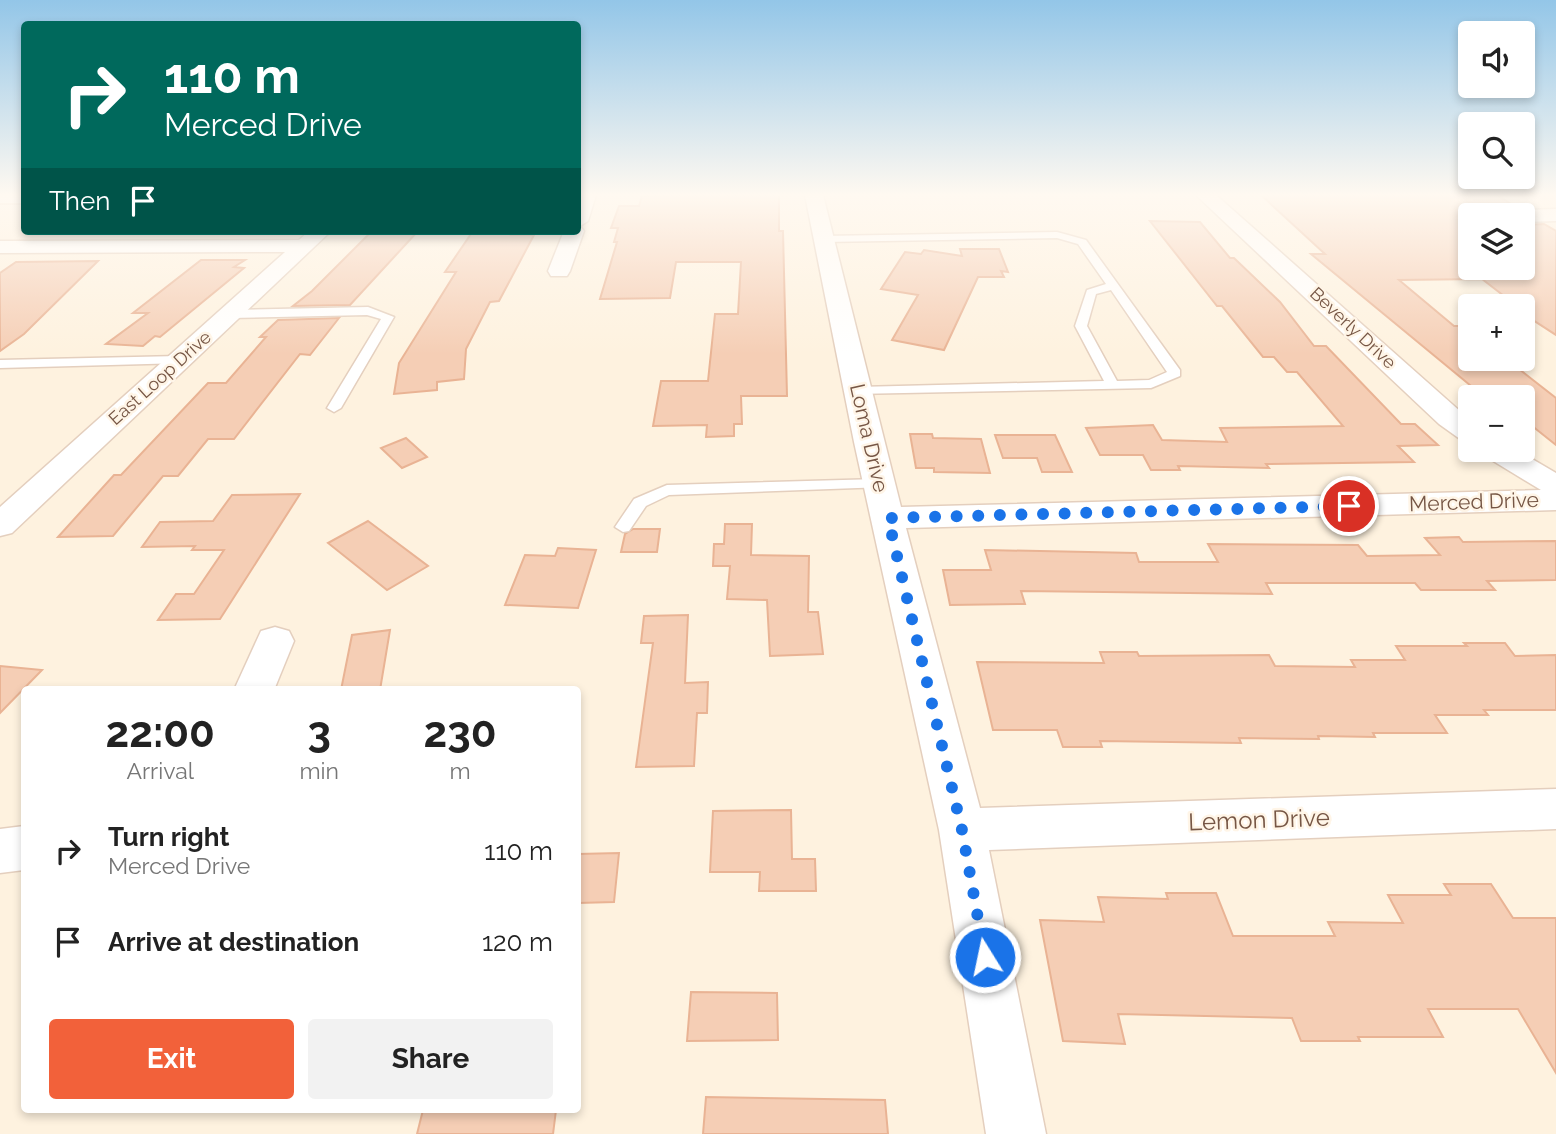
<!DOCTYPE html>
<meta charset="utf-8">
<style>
:root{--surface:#fff;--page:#f2f2f2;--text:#222;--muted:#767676;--accent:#f2613a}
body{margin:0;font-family:Raleway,sans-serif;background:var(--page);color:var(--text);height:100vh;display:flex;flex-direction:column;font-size:26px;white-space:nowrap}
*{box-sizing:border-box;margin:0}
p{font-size:23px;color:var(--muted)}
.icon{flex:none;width:38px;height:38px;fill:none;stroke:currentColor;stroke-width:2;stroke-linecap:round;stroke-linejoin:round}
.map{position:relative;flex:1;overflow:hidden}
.side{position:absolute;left:21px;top:686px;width:560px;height:427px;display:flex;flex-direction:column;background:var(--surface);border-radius:7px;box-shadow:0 4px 10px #0003}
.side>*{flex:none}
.banner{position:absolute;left:21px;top:21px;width:560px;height:214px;border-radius:7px;box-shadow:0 4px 10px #0003;background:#00695c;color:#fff;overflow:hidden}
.controls{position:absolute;left:1458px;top:21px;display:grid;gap:14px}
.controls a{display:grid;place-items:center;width:77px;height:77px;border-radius:7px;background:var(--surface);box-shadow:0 4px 10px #0003;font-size:35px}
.pin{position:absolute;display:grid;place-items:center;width:60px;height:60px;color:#fff;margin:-30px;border:4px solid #fff;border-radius:50%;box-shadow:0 2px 7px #0007}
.me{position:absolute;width:77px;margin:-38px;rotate:350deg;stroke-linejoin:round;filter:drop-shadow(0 0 5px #0008)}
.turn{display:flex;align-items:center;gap:24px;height:147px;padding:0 28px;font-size:32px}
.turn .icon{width:91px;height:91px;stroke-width:2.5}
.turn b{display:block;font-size:49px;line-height:60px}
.then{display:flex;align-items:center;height:66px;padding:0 28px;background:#0003;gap:14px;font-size:26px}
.eta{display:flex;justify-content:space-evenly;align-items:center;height:119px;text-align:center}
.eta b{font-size:42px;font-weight:700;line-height:49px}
.button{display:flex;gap:14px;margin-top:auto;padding:14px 28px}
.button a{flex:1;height:80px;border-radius:7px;background:var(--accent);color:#fff;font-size:28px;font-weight:700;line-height:80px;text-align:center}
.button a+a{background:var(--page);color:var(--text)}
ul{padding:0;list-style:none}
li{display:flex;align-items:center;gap:21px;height:91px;padding:0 28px}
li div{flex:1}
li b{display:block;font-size:26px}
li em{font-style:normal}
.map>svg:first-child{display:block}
.building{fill:#f5ceb5;stroke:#e9b394;stroke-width:2}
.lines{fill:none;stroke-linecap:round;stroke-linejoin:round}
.service-casing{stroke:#e4cfbe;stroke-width:3}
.minor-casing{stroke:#e4cfbe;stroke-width:3}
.secondary-casing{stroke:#ead0ba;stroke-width:4}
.service{fill:#fff;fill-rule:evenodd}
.minor{fill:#fff;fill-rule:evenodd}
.secondary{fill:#fff;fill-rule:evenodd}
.route{stroke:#1a73e8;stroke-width:12;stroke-dasharray:0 21.6}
.labels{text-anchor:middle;stroke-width:5;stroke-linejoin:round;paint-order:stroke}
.far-street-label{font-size:18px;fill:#765645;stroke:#fff5e7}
.street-label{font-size:21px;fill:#765645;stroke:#fff5e7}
.near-street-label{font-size:24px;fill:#765645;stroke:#fff5e7}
</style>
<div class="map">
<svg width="1556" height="1134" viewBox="0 0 1556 1134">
<rect width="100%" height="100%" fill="#fef2df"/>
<g class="building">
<polygon points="779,195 779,231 783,231 787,396 741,396 742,424 734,424 734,436 706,437 707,425 653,426 661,381 708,381 715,314 738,314 741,262 676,262 670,298 600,299 617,242 614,242 618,228 611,228 619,206 639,206 642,196"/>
<polygon points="1261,195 1497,195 1519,209 1511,215 1470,215 1470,268 1522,268 1522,225 1544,224 1556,231 1556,335 1522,313 1522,306 1517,306 1482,279 1399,280 1454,326 1463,326 1470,331 1470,359 1502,360 1513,369 1519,369 1556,398 1556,445 1522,418 1522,395 1482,395 1311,254 1325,254"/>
<polygon points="1150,221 1200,222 1230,258 1234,258 1280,302 1314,346 1326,346 1401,424 1415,424 1438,445 1398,446 1414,462 1266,464 1269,468 1178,466 1180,470 1151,470 1143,455 1100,455 1086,428 1153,425 1162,440 1227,442 1220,428 1343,426 1297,372 1287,372 1274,357 1263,357 1222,306 1217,306"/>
<polygon points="372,231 418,231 350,305 293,306 312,291"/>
<polygon points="473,231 513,231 511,235 534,235 499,301 490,302 466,349 464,379 437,382 437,390 394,394 399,363 456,272 445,272"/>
<polygon points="960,249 999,249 1008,272 1001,271 1004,277 978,277 944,350 892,340 918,295 881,289 905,252 921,254 924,250 962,256"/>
<polygon points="201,260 245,260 234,267 244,268 160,337 155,336 143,346 106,344 148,313 133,313"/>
<polygon points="98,261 24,334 0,351 0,273 16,262"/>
<polygon points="339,318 310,355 300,354 234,439 208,439 178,476 163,476 113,536 58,537 114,475 121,475 208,383 226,383 266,337 260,337 278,320"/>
<polygon points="910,434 932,434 933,438 981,439 990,473 934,472 934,468 916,468"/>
<polygon points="995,435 1055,435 1072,472 1042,472 1037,458 1003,458"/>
<polygon points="406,438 427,457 402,468 381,448"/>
<polygon points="300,494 220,619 158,620 176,594 194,594 224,550 192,550 195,546 142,547 160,522 213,521 232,495"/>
<polygon points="368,521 428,566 387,590 328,543"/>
<polygon points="725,524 752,524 751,555 809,556 808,612 818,612 823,654 770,656 767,600 727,599 730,566 713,566 714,544 724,544"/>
<polygon points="633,529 660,529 657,552 621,552 625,534"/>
<polygon points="1459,537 1463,542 1556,541 1556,580 1487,581 1495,590 1421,590 1415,583 1266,583 1272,594 1021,591 1025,604 950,605 943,570 991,570 985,550 1136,553 1139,562 1218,562 1208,544 1358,545 1367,556 1440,555 1425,538"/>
<polygon points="558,548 596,550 578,608 505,605 525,555 555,556"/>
<polygon points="688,615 685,683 708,682 707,713 697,713 694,766 636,767 653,643 641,643 644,616"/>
<polygon points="390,630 380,690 341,690 352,635"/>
<polygon points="1464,643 1505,643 1515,656 1556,655 1556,710 1484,710 1488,715 1435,715 1447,733 1373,733 1375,737 1318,736 1319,739 1239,738 1241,743 1100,741 1102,747 1063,747 1057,730 993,730 977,662 1104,663 1100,652 1137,652 1139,656 1269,655 1275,666 1355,667 1351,660 1405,660 1396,646 1467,646"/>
<polygon points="0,666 42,670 0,713"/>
<polygon points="791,810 792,859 815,859 816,891 759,891 760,872 710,872 713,811"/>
<polygon points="619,853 614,902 578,903 578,854"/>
<polygon points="1444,884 1491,884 1513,918 1556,918 1556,1073 1518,1009 1428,1009 1443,1037 1358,1037 1360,1041 1301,1041 1292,1018 1118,1014 1125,1044 1063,1041 1040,920 1104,922 1098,897 1168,899 1166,893 1216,893 1233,936 1335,936 1328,922 1403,923 1388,895 1451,895"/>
<polygon points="691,992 777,993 778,1040 687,1041"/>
<polygon points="706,1097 885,1100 888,1134 703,1134"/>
<polygon points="423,1110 556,1110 553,1134 417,1134"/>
</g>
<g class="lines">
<defs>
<g id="service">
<path d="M 1057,232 L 1086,240 L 1180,370 L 1180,376 L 1151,388 L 853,394 L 851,391 L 858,387 L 1104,381 L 1075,326 L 1087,290 L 1106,284 L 1078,244 L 1057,238 L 823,242 L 818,239 L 823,236 ZM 1111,290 L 1167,372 L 1149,380 L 1117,381 L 1087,326 L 1096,294 Z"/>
<polygon points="368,307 394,317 341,408 334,412 327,408 381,319 367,315 230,318 224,314 230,310"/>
<polygon points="179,356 184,357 184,363 0,368 0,360"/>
<polygon points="879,479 885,481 887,484 885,487 669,495 646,506 629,531 623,532 615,527 634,499 667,485"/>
</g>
<g id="minor">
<polygon points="578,195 596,195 588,221 580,226 584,231 570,271 567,276 551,276 548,271 564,231 578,231"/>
<polygon points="805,195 823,195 901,507 1541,490 1485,456 1481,450 1517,450 1556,473 1556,510 906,528 980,808 1556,789 1556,829 989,850 1046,1134 986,1134 939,830 854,442"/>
<polygon points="1196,195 1216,195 1470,420 1470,442 1460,439 1439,424"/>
<polygon points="1556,209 1556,221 1522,222 1522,215 1513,215 1522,210"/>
<polygon points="309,231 331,231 12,533 0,536 0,507 285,252 0,253 0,241 299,240"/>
<polygon points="275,627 289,631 294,641 274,690 234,690 261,631"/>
<polygon points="24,826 24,870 0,873 0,829"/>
</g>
<rect id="secondary" x="0" y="195" width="24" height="8"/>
</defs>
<use href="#service" class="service-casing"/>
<use href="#minor" class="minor-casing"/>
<use href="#secondary" class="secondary-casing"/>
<use href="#service" class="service"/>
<use href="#minor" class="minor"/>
<use href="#secondary" class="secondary"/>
</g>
<linearGradient id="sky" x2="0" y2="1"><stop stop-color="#93c6e8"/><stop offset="0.55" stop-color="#fff9f1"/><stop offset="1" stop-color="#fff9f1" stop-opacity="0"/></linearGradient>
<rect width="1556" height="354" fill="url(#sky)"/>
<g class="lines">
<polyline class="route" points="985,957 962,830 888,518 1349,506"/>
</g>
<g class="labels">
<g class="far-street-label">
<text transform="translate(1353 328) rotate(43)" y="6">Beverly Drive</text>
<text transform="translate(160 378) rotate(-42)" y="6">East Loop Drive</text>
</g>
<g class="street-label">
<text transform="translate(869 438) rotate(77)" y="7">Loma Drive</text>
<text transform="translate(1474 502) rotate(-2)" y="7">Merced Drive</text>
</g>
<g class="near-street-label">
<text transform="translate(1259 820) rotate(-2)" y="8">Lemon Drive</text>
</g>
</g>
</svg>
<div class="controls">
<a><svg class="icon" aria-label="sound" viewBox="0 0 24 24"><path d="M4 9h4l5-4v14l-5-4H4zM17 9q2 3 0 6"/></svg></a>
<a><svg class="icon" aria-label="search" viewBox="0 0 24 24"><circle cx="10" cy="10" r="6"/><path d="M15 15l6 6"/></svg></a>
<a><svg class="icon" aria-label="layers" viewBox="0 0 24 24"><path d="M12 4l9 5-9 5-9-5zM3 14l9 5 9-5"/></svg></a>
<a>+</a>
<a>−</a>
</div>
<div class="pin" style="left:1349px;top:506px;background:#d93025"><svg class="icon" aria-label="arrive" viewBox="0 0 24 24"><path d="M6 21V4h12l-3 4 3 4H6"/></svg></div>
<svg class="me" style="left:985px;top:957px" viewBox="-20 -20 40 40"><circle r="17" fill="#1a73e8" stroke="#fff" stroke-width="3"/><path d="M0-11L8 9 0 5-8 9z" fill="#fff"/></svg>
<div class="banner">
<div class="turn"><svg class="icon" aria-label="right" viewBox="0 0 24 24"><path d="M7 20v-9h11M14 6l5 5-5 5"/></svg><div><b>110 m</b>Merced Drive</div></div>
<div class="then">Then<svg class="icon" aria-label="arrive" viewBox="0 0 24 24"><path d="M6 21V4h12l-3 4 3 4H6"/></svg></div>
</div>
<section class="side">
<div class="eta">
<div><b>22:00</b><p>Arrival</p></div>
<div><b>3</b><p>min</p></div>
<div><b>230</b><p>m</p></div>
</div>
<ul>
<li><svg class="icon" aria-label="right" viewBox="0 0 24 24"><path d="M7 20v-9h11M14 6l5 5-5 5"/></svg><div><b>Turn right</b><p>Merced Drive</p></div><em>110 m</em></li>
<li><svg class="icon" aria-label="arrive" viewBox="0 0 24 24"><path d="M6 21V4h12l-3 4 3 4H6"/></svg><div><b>Arrive at destination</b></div><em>120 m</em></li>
</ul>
<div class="button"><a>Exit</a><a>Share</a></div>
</section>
</div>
